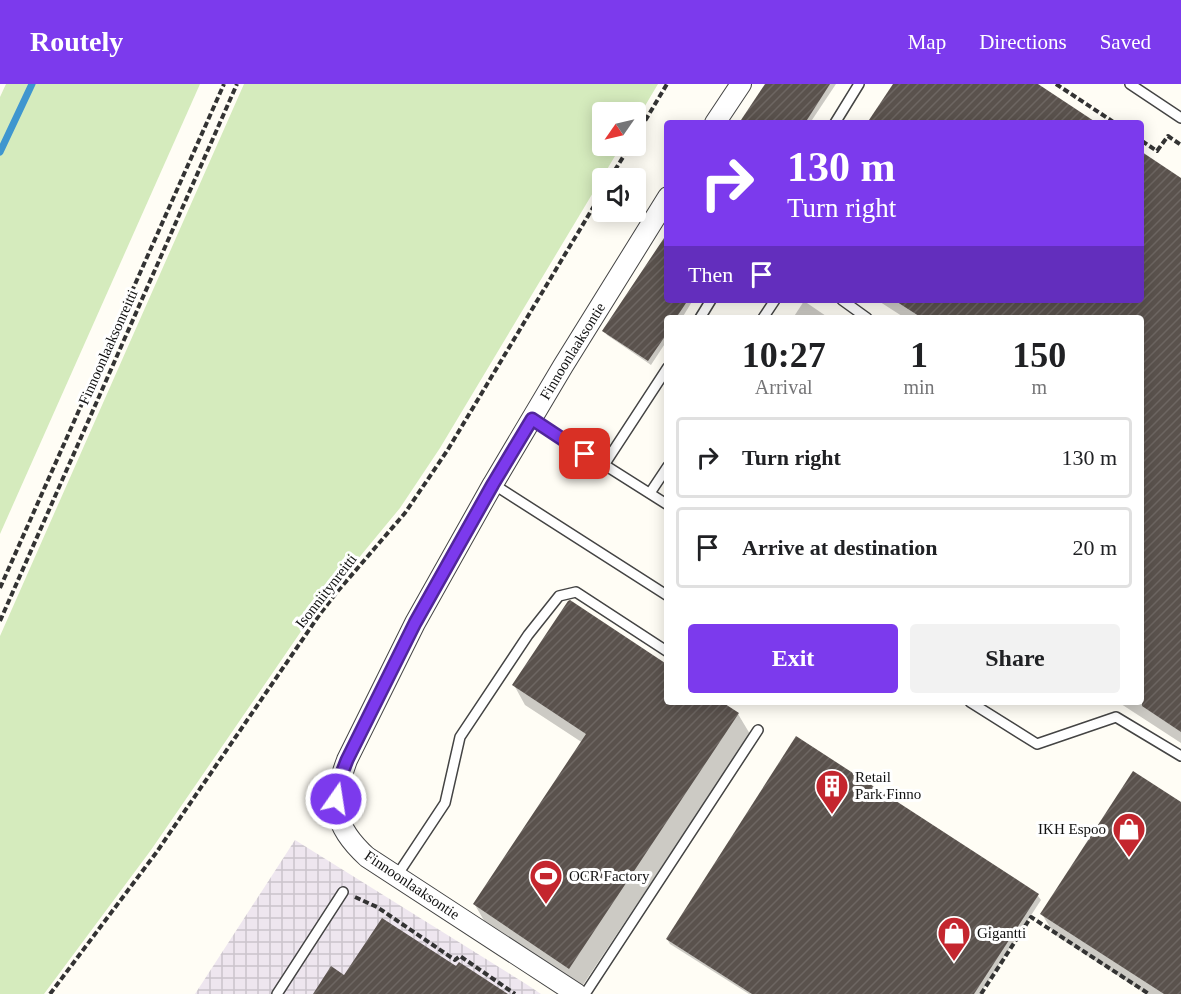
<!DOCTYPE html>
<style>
:root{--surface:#fff;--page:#f2f2f2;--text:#202124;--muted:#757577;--line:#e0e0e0;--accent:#7c3aed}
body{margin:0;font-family:Georgia,serif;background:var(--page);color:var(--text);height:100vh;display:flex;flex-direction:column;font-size:22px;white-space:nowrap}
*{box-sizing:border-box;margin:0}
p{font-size:20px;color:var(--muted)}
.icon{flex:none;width:33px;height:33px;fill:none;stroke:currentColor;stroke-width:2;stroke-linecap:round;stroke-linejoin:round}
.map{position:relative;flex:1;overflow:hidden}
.side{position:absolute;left:664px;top:231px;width:480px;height:390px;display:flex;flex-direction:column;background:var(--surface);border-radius:6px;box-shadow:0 3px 15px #0003}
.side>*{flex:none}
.guide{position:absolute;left:664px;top:36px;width:480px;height:183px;border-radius:6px;box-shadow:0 3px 15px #0003;background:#7c3aed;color:#fff;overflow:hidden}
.needle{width:39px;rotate:236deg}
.controls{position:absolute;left:592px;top:18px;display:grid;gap:12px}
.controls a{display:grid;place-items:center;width:54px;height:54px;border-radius:6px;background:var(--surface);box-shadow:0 3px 15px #0003;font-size:30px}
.pin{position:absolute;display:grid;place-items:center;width:51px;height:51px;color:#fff;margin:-26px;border-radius:12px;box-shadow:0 3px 9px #0006}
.me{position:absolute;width:66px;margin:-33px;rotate:13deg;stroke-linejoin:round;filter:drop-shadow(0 0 4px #0008)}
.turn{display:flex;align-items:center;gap:21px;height:126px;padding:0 24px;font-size:27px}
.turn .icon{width:78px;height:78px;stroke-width:2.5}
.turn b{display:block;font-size:42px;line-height:51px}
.then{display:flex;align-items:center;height:57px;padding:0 24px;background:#0003;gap:12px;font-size:22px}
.eta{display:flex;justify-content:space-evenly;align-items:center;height:102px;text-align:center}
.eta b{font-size:36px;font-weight:800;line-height:42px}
.primary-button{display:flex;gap:12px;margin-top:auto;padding:12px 24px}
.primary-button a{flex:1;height:69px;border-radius:6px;background:var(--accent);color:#fff;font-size:24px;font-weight:800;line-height:69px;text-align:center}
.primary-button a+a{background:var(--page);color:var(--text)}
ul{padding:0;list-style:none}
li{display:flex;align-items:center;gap:18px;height:81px;margin:0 12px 9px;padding:0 12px;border:3px solid var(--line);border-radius:6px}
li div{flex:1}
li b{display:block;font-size:22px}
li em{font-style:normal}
header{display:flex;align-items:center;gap:36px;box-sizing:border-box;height:84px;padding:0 30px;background:var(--accent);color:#fff}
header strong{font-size:28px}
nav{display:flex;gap:33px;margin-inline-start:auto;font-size:21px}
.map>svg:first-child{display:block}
.industrial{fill:url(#industrial-grid)}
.grass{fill:#d5ebbd}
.shadow{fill:#0003}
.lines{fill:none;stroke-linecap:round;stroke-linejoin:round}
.stream{stroke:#3f96cf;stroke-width:7}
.building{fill:url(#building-hatch)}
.lane-casing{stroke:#444;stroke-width:12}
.street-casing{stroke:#444;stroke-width:22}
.path{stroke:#333;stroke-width:4;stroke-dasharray:6 3;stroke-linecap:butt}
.lane{stroke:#fff;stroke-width:9}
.street{stroke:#fff;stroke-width:20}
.route-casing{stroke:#51269a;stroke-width:15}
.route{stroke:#7c3aed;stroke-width:10}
.labels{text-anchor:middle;stroke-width:6;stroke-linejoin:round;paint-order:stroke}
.street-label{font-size:15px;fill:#111;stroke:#fff}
.poi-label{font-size:15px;fill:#111;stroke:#fff;text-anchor:start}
</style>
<header>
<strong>Routely</strong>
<nav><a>Map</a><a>Directions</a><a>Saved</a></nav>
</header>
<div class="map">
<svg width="1181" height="910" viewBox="0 0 1181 910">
<defs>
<pattern id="industrial-grid" width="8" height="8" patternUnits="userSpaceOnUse" patternTransform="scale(1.5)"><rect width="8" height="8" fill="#eee6ef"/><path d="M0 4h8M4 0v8" fill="none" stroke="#cbc4cc"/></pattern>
<pattern id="building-hatch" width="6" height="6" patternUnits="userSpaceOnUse" patternTransform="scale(1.5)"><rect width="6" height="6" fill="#5a524d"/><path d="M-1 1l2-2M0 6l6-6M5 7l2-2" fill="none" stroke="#6d6662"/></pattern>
</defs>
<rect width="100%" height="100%" fill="#fffdf5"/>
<polygon class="industrial" points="295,756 526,900 541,910 195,910"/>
<g class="grass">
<polygon points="6,0 200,0 0,450 0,13"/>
<polygon points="244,0 658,0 636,37 636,28 603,28 603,62 621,62 440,364 400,424 315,527 151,766 44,910 0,910 0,552"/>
</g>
<g class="shadow">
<polygon points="767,0 836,0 810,39 741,39"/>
<polygon points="1142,70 1181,96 1181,659 1118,618 1142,618 1142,234 905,234 877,216 1142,216"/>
<polygon points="668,216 693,216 682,234 668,234 668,255 651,281 607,251 604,247"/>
<polygon points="804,217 829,234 793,234"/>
<polygon points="514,601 668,618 720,618 738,630 750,650 581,904 486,840 475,821 583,659 525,621"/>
<polygon points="797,654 1038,812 1041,816 980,910 749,910 670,860 667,855"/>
<polygon points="1181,720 1181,910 1146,910 1054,850 1042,830"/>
</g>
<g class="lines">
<polyline class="stream" points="0,68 32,0"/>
</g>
<g class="building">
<polygon points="765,0 830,0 805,39 739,39"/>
<polygon points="893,0 1038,0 1097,39 867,39"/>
<polygon points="1142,68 1181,94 1181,648 1142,622 1142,234 922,234 894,216 1142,216"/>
<polygon points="668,148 668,216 688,216 676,234 668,234 668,248 648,277 602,247"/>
<polygon points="570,516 668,581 668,618 722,618 739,629 569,885 473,820 586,650 512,601 568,517"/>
<polygon points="796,652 1039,810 974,910 752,910 666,855"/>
<polygon points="1133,687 1181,718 1181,910 1164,910 1040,830"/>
<polygon points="382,834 456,882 459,878 508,910 313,910 331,882 344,891"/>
</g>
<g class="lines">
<defs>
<g id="lane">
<polyline points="1130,0 1181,34"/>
<polyline points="835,39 859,0"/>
<polyline points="842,216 867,234"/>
<polyline points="700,234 711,216"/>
<polyline points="763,234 775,216"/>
<polyline points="532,335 668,421"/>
<polyline points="604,381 668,283"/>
<polyline points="493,400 668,512"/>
<polyline points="650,409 668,382"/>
<polyline points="970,618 1037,660 1116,633 1181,672"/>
<polyline points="396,793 445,719 460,653 528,551 559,512 576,508 668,568"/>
<polyline points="277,910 343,808"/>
<polyline points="585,910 758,646"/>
</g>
<g id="street">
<polyline points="715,39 741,0"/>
<path id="s1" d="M 577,910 L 367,773 C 332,741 331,719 347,676 L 415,539 L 493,400 L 563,282 L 668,113"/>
</g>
</defs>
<use href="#lane" class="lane-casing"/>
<use href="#street" class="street-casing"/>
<g class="path">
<polyline points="1056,0 1115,39"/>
<polyline points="636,52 667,0"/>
<polyline points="1142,57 1157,67 1168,52 1181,61"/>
<polyline points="610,94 630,62"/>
<polyline points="0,504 224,0"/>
<polyline points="0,537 237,0"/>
<polyline points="355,813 377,823 455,876 460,872 515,910"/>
<polyline points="50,910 156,769 320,530 337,508 405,429 447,367 603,107"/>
<polyline points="981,910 1031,833 1149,910"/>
</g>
<use href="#lane" class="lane"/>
<use href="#street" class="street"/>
</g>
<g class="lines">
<defs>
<polyline id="route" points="336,715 340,694 347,676 415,539 493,400 532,335 585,370"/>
</defs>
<use href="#route" class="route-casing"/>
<use href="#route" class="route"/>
</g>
<defs>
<symbol id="building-pin" viewBox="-11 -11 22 30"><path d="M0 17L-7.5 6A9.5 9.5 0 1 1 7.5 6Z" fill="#c4262e" stroke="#fff"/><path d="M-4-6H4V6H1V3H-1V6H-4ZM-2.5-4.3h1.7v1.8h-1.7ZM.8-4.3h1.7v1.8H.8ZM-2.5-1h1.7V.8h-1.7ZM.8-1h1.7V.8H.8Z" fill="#fff"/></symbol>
<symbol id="shop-pin" viewBox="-11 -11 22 30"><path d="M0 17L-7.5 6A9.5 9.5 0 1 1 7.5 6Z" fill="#c4262e" stroke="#fff"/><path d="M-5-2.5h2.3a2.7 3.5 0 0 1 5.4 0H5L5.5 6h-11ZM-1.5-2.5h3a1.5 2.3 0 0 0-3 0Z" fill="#fff"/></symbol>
<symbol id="stadium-pin" viewBox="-11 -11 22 30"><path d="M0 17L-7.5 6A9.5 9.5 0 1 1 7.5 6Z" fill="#c4262e" stroke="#fff"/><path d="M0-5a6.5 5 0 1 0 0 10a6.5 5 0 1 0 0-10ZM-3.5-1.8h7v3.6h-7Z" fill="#fff"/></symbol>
</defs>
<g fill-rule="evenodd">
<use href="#building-pin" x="813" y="683" width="38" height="52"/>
<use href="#shop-pin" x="1110" y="726" width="38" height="52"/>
<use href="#stadium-pin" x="527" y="773" width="38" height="52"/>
<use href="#shop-pin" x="935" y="830" width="38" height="52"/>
</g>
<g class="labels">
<g class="street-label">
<text transform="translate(108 263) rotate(-66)" y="5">Finnoonlaaksonreitti</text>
<text dy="5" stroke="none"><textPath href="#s1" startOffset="826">Finnoonlaaksontie</textPath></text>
<text transform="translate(326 507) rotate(-52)" y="5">Isonniitynreitti</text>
<text transform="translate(412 801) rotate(34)" y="5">Finnoonlaaksontie</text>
</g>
<g class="poi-label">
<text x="855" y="698">Retail<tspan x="855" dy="17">Park Finno</tspan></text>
<text x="1106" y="750" text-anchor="end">IKH Espoo</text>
<text x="569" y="797">OCR Factory</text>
<text x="977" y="854">Gigantti</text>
</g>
</g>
</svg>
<div class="controls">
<a><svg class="needle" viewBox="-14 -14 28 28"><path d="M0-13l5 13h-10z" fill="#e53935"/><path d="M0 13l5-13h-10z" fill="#757577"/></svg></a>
<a><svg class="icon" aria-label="sound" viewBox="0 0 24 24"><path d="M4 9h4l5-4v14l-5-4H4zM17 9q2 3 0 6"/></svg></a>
</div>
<div class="pin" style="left:585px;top:370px;background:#d93025"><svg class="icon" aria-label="arrive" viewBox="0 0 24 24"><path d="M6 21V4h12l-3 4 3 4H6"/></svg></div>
<svg class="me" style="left:336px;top:715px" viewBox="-20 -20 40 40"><circle r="17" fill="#7c3aed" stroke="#fff" stroke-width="3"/><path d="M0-11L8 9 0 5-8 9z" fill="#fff"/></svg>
<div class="guide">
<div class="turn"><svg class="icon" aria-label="right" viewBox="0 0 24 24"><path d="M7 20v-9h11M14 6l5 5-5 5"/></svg><div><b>130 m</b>Turn right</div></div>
<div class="then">Then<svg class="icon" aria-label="arrive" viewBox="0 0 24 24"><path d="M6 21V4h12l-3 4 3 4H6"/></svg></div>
</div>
<section class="side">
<div class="eta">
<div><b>10:27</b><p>Arrival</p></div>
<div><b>1</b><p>min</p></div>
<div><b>150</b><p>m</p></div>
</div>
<ul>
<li><svg class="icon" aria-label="right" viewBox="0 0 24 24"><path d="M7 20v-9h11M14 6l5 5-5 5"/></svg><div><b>Turn right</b></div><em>130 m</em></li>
<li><svg class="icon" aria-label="arrive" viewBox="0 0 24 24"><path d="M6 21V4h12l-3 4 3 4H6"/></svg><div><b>Arrive at destination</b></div><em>20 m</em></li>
</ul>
<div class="primary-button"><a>Exit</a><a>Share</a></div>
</section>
</div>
